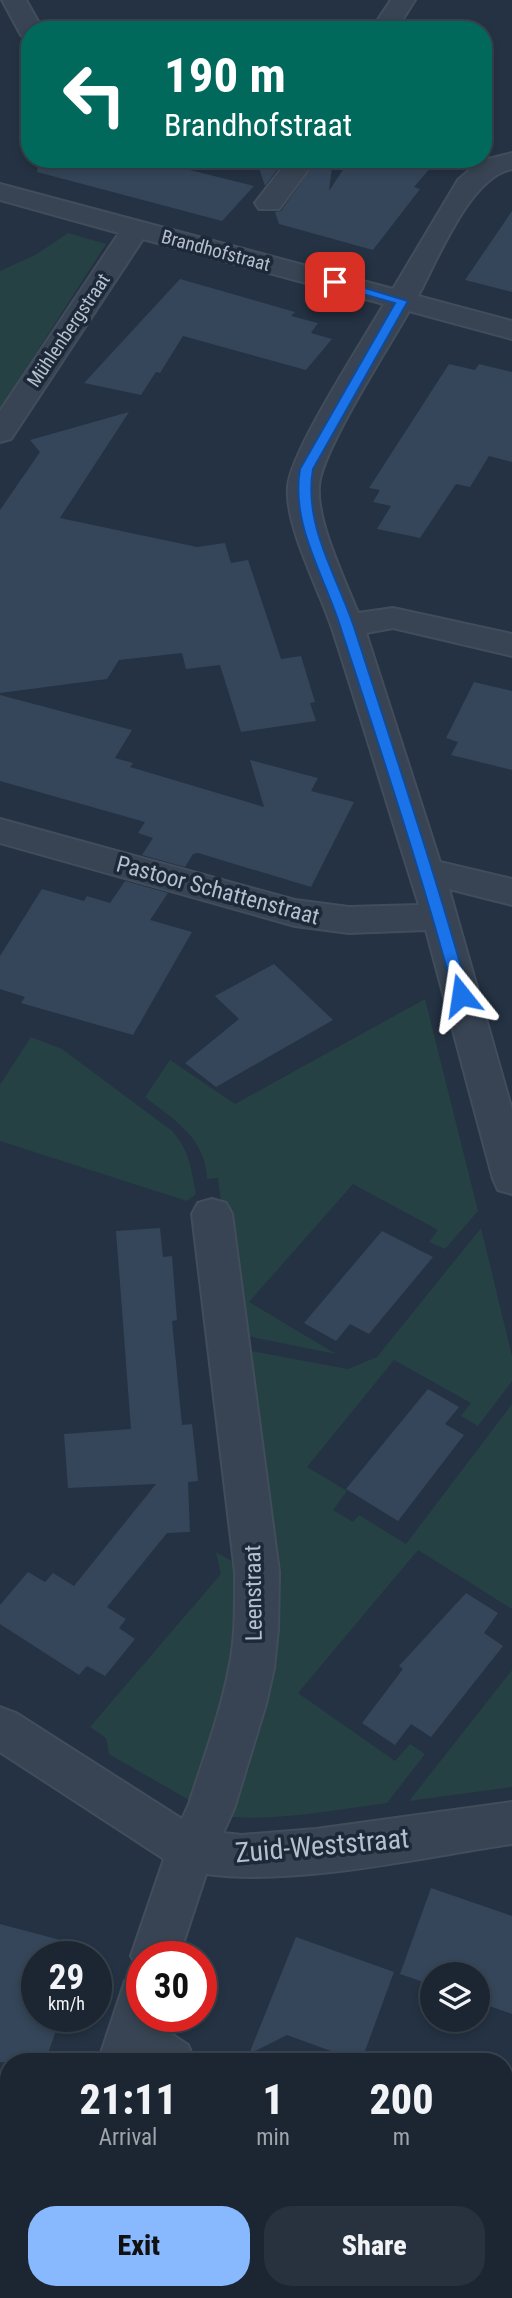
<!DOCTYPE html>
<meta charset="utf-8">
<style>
:root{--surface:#1b2632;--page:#28323e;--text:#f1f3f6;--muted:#a0a5ac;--line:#39434d;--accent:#88b9ff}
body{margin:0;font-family:"Roboto Condensed",sans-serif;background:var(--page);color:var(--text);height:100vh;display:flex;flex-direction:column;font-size:26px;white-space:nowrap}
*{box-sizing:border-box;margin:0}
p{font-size:23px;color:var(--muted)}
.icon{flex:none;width:38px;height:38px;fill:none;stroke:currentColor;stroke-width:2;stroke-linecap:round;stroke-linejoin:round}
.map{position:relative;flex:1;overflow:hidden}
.sheet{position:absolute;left:0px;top:2053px;width:513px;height:247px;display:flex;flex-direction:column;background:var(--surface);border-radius:28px 28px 0 0;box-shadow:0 4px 10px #0003,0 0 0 2px var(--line)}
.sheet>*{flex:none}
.guide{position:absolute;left:21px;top:21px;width:471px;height:147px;border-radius:28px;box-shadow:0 4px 10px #0003,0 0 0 2px var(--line);background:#00695c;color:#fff;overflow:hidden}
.buttons{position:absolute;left:420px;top:1962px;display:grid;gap:14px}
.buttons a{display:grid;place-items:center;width:70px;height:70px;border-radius:50%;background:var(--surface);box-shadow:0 4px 10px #0003,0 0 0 2px var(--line);font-size:35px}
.speed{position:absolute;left:21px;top:1941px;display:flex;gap:14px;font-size:35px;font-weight:700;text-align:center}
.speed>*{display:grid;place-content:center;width:91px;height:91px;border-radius:50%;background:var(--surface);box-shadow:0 4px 10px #0003,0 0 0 2px var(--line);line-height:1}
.speed small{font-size:18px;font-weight:400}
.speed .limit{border:10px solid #d22;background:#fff;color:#111}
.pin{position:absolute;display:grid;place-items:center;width:60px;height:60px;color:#fff;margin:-30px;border-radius:14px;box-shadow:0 4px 10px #0006}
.me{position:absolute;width:77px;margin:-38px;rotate:345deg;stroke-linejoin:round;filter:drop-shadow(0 0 5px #0008)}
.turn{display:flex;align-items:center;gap:24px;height:147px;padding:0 28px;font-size:32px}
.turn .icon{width:91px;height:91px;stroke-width:2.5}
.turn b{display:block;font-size:49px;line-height:60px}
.eta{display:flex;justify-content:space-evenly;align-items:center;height:119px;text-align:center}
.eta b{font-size:42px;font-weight:800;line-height:49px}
.action{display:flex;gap:14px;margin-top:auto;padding:14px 28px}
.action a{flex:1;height:80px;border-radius:28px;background:var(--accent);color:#111;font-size:28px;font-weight:800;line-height:80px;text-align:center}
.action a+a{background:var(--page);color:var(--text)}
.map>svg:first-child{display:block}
.green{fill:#264144}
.building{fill:#35465a}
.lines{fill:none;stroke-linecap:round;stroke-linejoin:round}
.minor-casing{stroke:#424d5c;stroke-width:4}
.minor{fill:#384453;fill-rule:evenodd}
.route{fill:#1a73e8;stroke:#114b97;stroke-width:2}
.labels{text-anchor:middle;stroke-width:7;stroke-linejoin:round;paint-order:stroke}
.far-street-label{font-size:19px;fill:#b5bfcd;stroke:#1d2938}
.street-label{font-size:23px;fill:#b5bfcd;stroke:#1d2938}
.near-street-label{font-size:28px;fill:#b5bfcd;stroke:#1d2938}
</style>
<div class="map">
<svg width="512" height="2298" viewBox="0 0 512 2298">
<rect width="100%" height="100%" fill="#243243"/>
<g class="green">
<polygon points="68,233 106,244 0,409 0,271 37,254"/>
<path d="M 425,999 L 478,1211 L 445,1249 L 429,1242 L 438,1230 L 353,1184 L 249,1302 L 336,1354 L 237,1334 L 218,1178 L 207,1179 C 206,1138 174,1120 145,1097 L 170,1060 L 235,1104 Z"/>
<path d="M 31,1037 L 62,1049 L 172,1131 C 190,1151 191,1169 196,1194 L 187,1201 L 0,1141 L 0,1085 Z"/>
<path d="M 481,1228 L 512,1356 L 512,1381 L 478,1426 L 461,1416 L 471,1403 L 394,1360 L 307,1467 L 347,1491 L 333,1510 L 353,1522 L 359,1515 L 406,1544 L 512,1404 L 512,1609 L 418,1550 L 298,1693 L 395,1761 L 410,1744 L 425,1754 L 387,1803 C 332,1810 277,1822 221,1816 L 257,1700 L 240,1349 L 348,1369 L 377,1357 Z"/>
<polygon points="216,1552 240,1566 237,1668 196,1804 109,1754 106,1738 90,1727 221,1574"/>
<polygon points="512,1670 512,1787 409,1801"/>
</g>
<g class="building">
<polygon points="39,159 146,159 254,186 222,221 37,172"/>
<polygon points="256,159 285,159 265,186"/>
<polygon points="318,159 333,159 329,191 350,159 438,159 414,187 420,189 373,250 279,224 275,212 281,211"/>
<polygon points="512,211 512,292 465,280"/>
<polygon points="180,279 295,312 291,316 318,323 311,333 332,339 306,370 183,336 160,373 156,372 141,395 84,383"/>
<polygon points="449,364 475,370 479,364 512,372 512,462 489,456 470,487 456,484 420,538 377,529 391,506 373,502 380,490 369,488"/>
<polygon points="129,412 60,518 197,547 225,543 231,563 248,560 281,659 301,656 315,702 310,703 316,721 241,732 220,665 186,669 182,653 119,660 107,679 0,693 0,510 40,452 30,440"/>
<polygon points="474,682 512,691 512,770 451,755 458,742 446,738"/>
<polygon points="0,695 132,730 115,758 133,763 130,767 264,807 250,760 318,778 311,791 354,802 311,887 198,853 193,854 185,867 142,855 153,838 138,833 145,822 0,781"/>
<polygon points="125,881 168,893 150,920 192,932 133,1035 21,1003 25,997 0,989 0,956 42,889 84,901 87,896 110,903"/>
<polygon points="274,964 333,1020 216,1087 185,1063 239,1019 215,996"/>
<polygon points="160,1228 163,1257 172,1256 177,1320 172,1321 182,1425 192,1424 196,1460 198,1481 188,1482 190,1532 167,1533 107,1607 126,1619 119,1628 135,1639 105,1676 87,1666 79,1675 0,1624 0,1605 28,1572 45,1582 53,1573 74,1586 156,1484 68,1488 64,1434 131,1429 116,1231"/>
<polygon points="382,1231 433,1257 369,1334 350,1324 336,1341 304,1323"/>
<polygon points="428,1389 459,1407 445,1424 464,1435 398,1521 346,1489"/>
<polygon points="466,1593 498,1613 484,1633 503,1646 431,1737 411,1724 395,1745 362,1723 403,1669 399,1666"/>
<polygon points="431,1888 512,1916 512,2014 478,2002 478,1974 432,1974 432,1985 400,1974"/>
<polygon points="0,1924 83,1946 80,1956 37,1956 37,2016 61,2016 45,2062 0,2062"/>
<polygon points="296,1937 394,1972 361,2062 287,2035 249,2054"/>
</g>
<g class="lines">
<defs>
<g id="minor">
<polygon points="2,0 26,0 43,30 30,30 30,38 21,35"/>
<polygon points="391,0 415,0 396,30 371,30"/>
<path d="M 512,153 L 512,169 C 470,176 437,261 418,296 L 512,321 L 512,339 L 409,311 C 389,347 321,451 319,486 C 316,521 345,580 358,613 L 393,608 L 512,634 L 512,656 L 393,628 L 366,633 L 440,862 L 512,879 L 512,905 L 449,889 L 512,1110 L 512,1194 L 498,1190 L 493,1179 L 426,930 L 349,933 L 295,926 L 0,843 L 0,819 L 295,900 L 349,907 L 419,905 C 390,814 362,720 332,628 C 319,589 285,526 288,487 C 290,452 363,341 384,304 L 143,239 L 11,439 L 0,442 L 0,411 L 119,233 L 0,200 L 0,184 L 393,289 L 458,180 L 480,161 Z"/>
<polygon points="289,159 316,159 279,209 259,209 255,203"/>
<path d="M 212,1199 L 226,1203 L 232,1214 L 279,1572 L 278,1629 L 274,1668 L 266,1704 L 234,1809 L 223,1833 L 242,1835 L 316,1829 L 512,1802 L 512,1844 C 418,1858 298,1886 206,1874 L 179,1956 L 142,1956 L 142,1974 L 131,1956 L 164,1859 L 0,1752 L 0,1707 L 16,1713 L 182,1819 L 189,1804 C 203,1760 220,1715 229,1669 C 236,1637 235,1604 235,1572 L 192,1214 L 198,1203 Z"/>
<polygon points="142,1975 142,2016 161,2016 158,2025 188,2045 195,2062 98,2062 125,1981"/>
<polygon points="25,2291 77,2291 75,2298 23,2298"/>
<polygon points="196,2291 249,2291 246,2298 193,2298"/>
</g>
</defs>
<use href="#minor" class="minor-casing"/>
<use href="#minor" class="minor"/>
</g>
<path class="route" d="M 335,279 L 408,301 L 313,469 C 303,526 338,577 355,630 C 394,751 435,872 469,995 L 461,1000 L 454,995 C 421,872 381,752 342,632 C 326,578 290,526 300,469 L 395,303 L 331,285 L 331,280 Z"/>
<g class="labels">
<g class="far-street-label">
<text transform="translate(216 250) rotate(15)" y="7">Brandhofstraat</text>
<text transform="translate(68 330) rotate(-56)" y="7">Mühlenbergstraat</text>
</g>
<g class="street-label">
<text transform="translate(218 890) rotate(15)" y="8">Pastoor Schattenstraat</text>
<text transform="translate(253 1593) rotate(-91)" y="8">Leenstraat</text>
</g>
<g class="near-street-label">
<text transform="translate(322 1845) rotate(-5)" y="10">Zuid-Weststraat</text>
</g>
</g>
</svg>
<div class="buttons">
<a><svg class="icon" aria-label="layers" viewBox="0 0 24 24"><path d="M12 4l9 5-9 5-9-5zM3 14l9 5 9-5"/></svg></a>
</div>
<div class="speed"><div>29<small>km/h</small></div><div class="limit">30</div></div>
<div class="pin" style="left:335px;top:282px;background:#d93025"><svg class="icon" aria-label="arrive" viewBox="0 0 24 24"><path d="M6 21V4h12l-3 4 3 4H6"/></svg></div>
<svg class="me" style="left:461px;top:995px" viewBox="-20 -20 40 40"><path d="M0-17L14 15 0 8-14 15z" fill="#1a73e8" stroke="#fff" stroke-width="4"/></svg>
<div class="guide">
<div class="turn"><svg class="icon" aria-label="left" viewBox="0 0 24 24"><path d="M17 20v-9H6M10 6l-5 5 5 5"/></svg><div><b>190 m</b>Brandhofstraat</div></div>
</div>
<section class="sheet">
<div class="eta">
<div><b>21:11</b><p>Arrival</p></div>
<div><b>1</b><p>min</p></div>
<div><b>200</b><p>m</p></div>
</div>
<div class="action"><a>Exit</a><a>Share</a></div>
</section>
</div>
